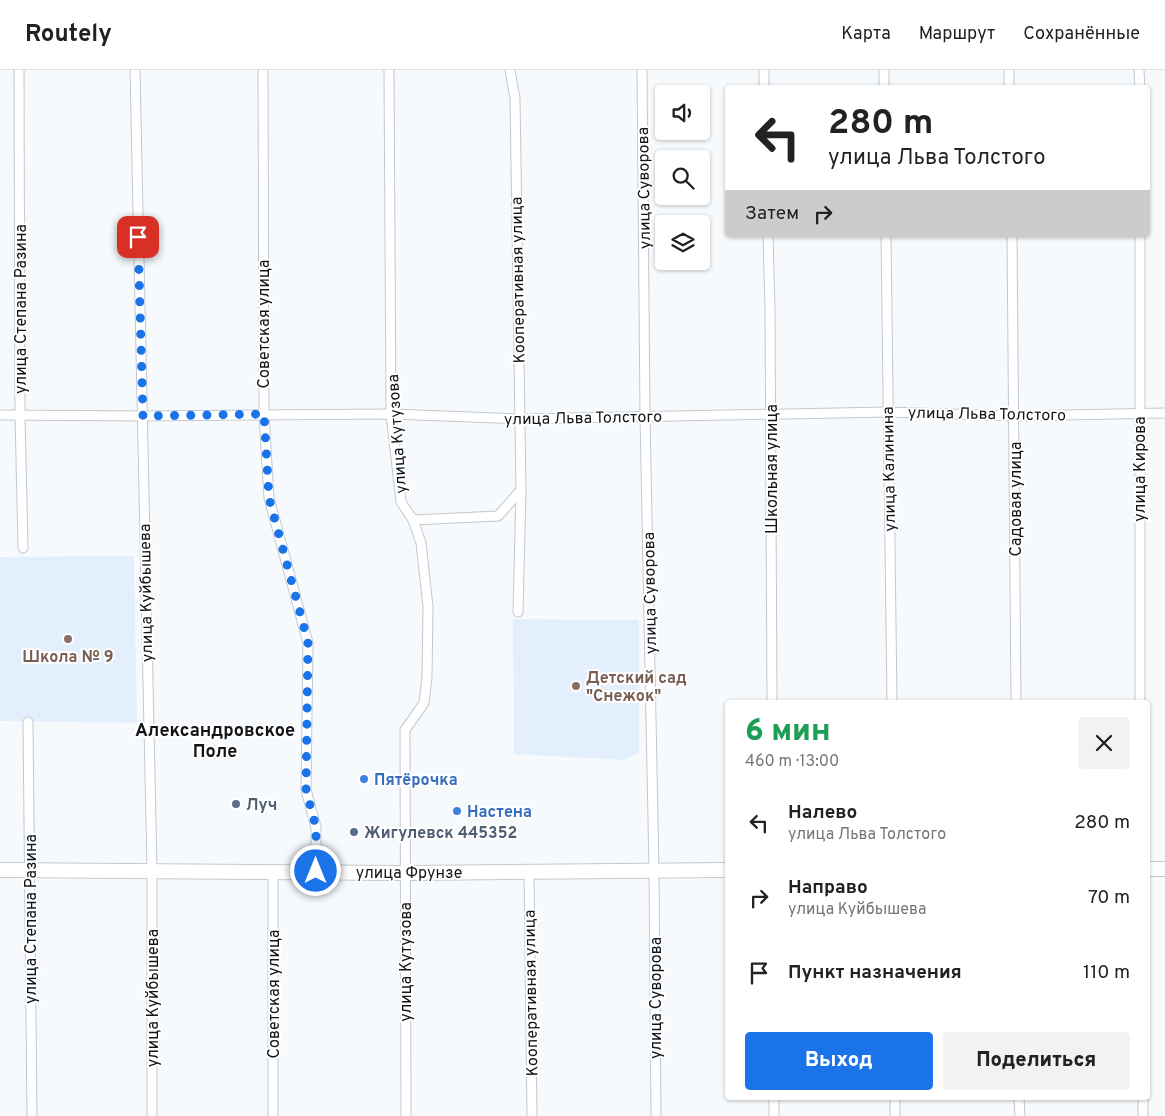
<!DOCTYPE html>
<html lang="ru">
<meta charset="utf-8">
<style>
:root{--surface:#fff;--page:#f2f2f2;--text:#222;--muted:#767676;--line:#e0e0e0;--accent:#1a73e8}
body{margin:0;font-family:Overpass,sans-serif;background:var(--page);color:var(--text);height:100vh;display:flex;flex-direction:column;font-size:19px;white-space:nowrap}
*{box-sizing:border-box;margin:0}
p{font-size:16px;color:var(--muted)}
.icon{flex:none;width:28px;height:28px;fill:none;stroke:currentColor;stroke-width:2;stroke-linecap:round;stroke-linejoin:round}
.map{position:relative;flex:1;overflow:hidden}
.drawer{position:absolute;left:725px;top:630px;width:425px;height:400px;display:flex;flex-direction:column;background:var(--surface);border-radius:5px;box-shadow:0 1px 4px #0004}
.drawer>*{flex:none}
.guide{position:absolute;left:725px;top:15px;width:425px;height:152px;border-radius:5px;box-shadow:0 1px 4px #0004;background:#fff;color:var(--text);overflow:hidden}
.buttons{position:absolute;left:655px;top:15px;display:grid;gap:10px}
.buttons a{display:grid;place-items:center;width:55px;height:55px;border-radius:5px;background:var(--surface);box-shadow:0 1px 4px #0004;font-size:25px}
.pin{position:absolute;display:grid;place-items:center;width:42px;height:42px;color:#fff;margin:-21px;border-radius:10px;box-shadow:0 2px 8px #0006}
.me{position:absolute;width:55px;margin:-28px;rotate:0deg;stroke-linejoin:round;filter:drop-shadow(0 0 4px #0008)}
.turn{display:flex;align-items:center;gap:18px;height:105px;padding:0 20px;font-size:22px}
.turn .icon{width:65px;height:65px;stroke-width:2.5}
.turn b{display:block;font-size:35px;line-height:42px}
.then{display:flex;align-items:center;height:48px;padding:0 20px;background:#0003;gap:10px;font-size:19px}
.round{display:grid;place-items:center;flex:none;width:52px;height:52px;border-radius:5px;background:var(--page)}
.head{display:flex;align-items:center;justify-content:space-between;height:85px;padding:0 20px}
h1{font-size:30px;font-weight:800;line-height:38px;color:#1e9e55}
.action{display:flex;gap:10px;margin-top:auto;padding:10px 20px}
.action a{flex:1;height:58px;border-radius:5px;background:var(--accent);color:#fff;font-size:20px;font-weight:800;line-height:58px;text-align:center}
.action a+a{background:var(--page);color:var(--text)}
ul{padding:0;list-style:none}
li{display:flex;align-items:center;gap:15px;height:75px;padding:0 20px}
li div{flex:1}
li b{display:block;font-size:19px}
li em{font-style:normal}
header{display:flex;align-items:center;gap:30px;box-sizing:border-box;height:70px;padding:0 25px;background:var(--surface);border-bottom:1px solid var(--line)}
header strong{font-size:24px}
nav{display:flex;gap:28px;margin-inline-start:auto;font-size:18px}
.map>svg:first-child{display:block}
.built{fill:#e4effe}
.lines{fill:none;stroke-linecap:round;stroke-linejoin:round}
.street-casing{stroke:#c2c8d0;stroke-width:11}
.secondary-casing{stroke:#c2c8d0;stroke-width:16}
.street{stroke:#fff;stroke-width:9}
.secondary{stroke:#fff;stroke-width:14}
.route{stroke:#1a73e8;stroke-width:9;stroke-dasharray:0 16.2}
.education-dot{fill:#8d6e63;stroke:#fff;stroke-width:2}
.shop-dot{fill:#3f7fe0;stroke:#fff;stroke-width:2}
.service-dot{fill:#5c6f8a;stroke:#fff;stroke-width:2}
.labels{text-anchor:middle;stroke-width:4;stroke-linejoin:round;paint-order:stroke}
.street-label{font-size:16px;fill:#121417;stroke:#fff}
.education-label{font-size:16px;font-weight:bold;fill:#785e54;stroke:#fff}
.shop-label{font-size:16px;font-weight:bold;fill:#366cbe;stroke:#fff;text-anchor:start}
.service-label{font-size:16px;font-weight:bold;fill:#4e5e75;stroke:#fff;text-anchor:start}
.neighbourhood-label{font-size:18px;font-weight:bold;fill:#121417;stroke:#fff}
</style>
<header>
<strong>Routely</strong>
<nav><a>Карта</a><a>Маршрут</a><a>Сохранённые</a></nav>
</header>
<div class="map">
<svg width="1165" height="1046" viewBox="0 0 1165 1046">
<rect width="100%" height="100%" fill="#f7fafd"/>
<g class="built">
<polygon points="134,486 137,653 0,651 0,487"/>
<polygon points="513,549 639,550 639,682 624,690 514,684"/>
</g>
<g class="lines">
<defs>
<g id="street">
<polyline points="19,0 20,345 23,478"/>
<polyline points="135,0 152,800 152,1046"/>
<polyline points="263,0 264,344 269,428 308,573 306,720 316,757 316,801"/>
<polyline points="389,0 391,344 401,432 413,450 421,473 428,537 427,607 424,633 405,660 406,1046"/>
<polyline points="642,0 645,346 654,800 656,1046"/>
<polyline points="764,0 764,18"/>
<polyline points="884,0 884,18"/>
<polyline points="1009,0 1009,18"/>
<polyline points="1139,0 1140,18"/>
<polyline points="768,165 770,238 772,632"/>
<polyline points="886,165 892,632"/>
<polyline points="1012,165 1016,632"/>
<polyline points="1140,165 1140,632"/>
<polyline points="0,345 143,346 391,344 520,349 887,342 1015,346 1165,343"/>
<polyline points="413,450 498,446 521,420 515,28 510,0"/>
<polyline points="518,542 521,420"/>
<polyline points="28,652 32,1046"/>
<polyline points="529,801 532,1046"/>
<polyline points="774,1028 774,1046"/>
<polyline points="895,1028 895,1046"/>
<polyline points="1019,1028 1020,1046"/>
<polyline points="1143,1028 1143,1046"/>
<polyline points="273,1046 273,802"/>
</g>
<g id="secondary">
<polyline points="1148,799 1165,799"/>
<polyline points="0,800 405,803 728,800"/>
</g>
</defs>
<use href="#street" class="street-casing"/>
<use href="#secondary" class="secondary-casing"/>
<use href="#street" class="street"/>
<use href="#secondary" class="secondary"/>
</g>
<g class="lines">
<polyline class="route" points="138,167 143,346 264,344 269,428 308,572 306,720 316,757 316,801"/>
</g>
<g class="education-dot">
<circle cx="68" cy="569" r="5"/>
<circle cx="576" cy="616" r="5"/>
</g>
<g class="shop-dot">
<circle cx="364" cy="709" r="5"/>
<circle cx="457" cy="741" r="5"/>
</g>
<g class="service-dot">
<circle cx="236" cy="734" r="5"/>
<circle cx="354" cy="762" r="5"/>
</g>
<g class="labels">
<g class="street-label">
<text transform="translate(643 118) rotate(-91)" y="6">улица Суворова</text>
<text transform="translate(517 210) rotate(-91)" y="6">Кооперативная улица</text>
<text transform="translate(20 239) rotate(-90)" y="6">улица Степана Разина</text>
<text transform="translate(263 254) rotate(-90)" y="6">Советская улица</text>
<text transform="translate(987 343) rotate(1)" y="6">улица Льва Толстого</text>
<text transform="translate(583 347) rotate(-1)" y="6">улица Льва Толстого</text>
<text transform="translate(396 364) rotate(-94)" y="6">улица Кутузова</text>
<text transform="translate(771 399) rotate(-90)" y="6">Школьная улица</text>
<text transform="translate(888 399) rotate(-91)" y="6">улица Калинина</text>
<text transform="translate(1139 399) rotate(-90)" y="6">улица Кирова</text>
<text transform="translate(1015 429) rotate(-90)" y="6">Садовая улица</text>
<text transform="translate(145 523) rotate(-91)" y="6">улица Куйбышева</text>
<text transform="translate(649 523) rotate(-91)" y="6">улица Суворова</text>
<text x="409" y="808">улица Фрунзе</text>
<text transform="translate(30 849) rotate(-90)" y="6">улица Степана Разина</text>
<text transform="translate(405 892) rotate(-90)" y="6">улица Кутузова</text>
<text transform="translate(530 923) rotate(-91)" y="6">Кооперативная улица</text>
<text transform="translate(273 924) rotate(-90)" y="6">Советская улица</text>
<text transform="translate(152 928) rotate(-90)" y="6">улица Куйбышева</text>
<text transform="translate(655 928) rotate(-90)" y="6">улица Суворова</text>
</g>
<g class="education-label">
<text x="68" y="592">Школа № 9</text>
<text x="586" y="613" text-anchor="start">Детский сад<tspan x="586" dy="18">"Снежок"</tspan></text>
</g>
<g class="shop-label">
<text x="374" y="715">Пятёрочка</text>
<text x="467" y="747">Настена</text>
</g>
<g class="service-label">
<text x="246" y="740">Луч</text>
<text x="364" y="768">Жигулевск 445352</text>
</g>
<g class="neighbourhood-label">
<text x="215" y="666">Александровское<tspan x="215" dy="21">Поле</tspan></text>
</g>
</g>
</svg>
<div class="buttons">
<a><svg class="icon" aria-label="sound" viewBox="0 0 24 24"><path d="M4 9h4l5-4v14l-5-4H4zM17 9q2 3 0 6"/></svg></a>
<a><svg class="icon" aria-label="search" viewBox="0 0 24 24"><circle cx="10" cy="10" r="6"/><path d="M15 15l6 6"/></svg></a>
<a><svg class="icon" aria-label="layers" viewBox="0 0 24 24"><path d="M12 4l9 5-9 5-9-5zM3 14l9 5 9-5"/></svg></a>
</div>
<div class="pin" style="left:138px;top:167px;background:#d93025"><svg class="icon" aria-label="arrive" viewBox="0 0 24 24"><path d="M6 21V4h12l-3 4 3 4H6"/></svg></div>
<svg class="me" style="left:316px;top:801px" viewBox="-20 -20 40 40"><circle r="17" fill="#1a73e8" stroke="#fff" stroke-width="3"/><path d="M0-11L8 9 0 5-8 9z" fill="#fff"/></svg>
<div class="guide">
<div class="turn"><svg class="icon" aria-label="left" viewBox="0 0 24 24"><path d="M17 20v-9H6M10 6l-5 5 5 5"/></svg><div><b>280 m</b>улица Льва Толстого</div></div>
<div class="then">Затем<svg class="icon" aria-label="right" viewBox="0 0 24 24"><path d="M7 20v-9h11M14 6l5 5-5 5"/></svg></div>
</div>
<section class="drawer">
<div class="head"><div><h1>6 мин</h1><p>460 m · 13:00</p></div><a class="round"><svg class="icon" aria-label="close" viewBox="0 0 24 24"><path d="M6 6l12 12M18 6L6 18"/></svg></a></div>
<ul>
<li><svg class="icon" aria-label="left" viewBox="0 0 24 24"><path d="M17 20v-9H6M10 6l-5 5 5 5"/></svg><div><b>Налево</b><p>улица Льва Толстого</p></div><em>280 m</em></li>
<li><svg class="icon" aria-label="right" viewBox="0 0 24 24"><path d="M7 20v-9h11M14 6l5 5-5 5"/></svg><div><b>Направо</b><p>улица Куйбышева</p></div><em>70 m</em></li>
<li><svg class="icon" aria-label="arrive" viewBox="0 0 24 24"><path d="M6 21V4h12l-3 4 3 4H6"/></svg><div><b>Пункт назначения</b></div><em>110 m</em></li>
</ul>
<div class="action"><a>Выход</a><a>Поделиться</a></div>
</section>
</div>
